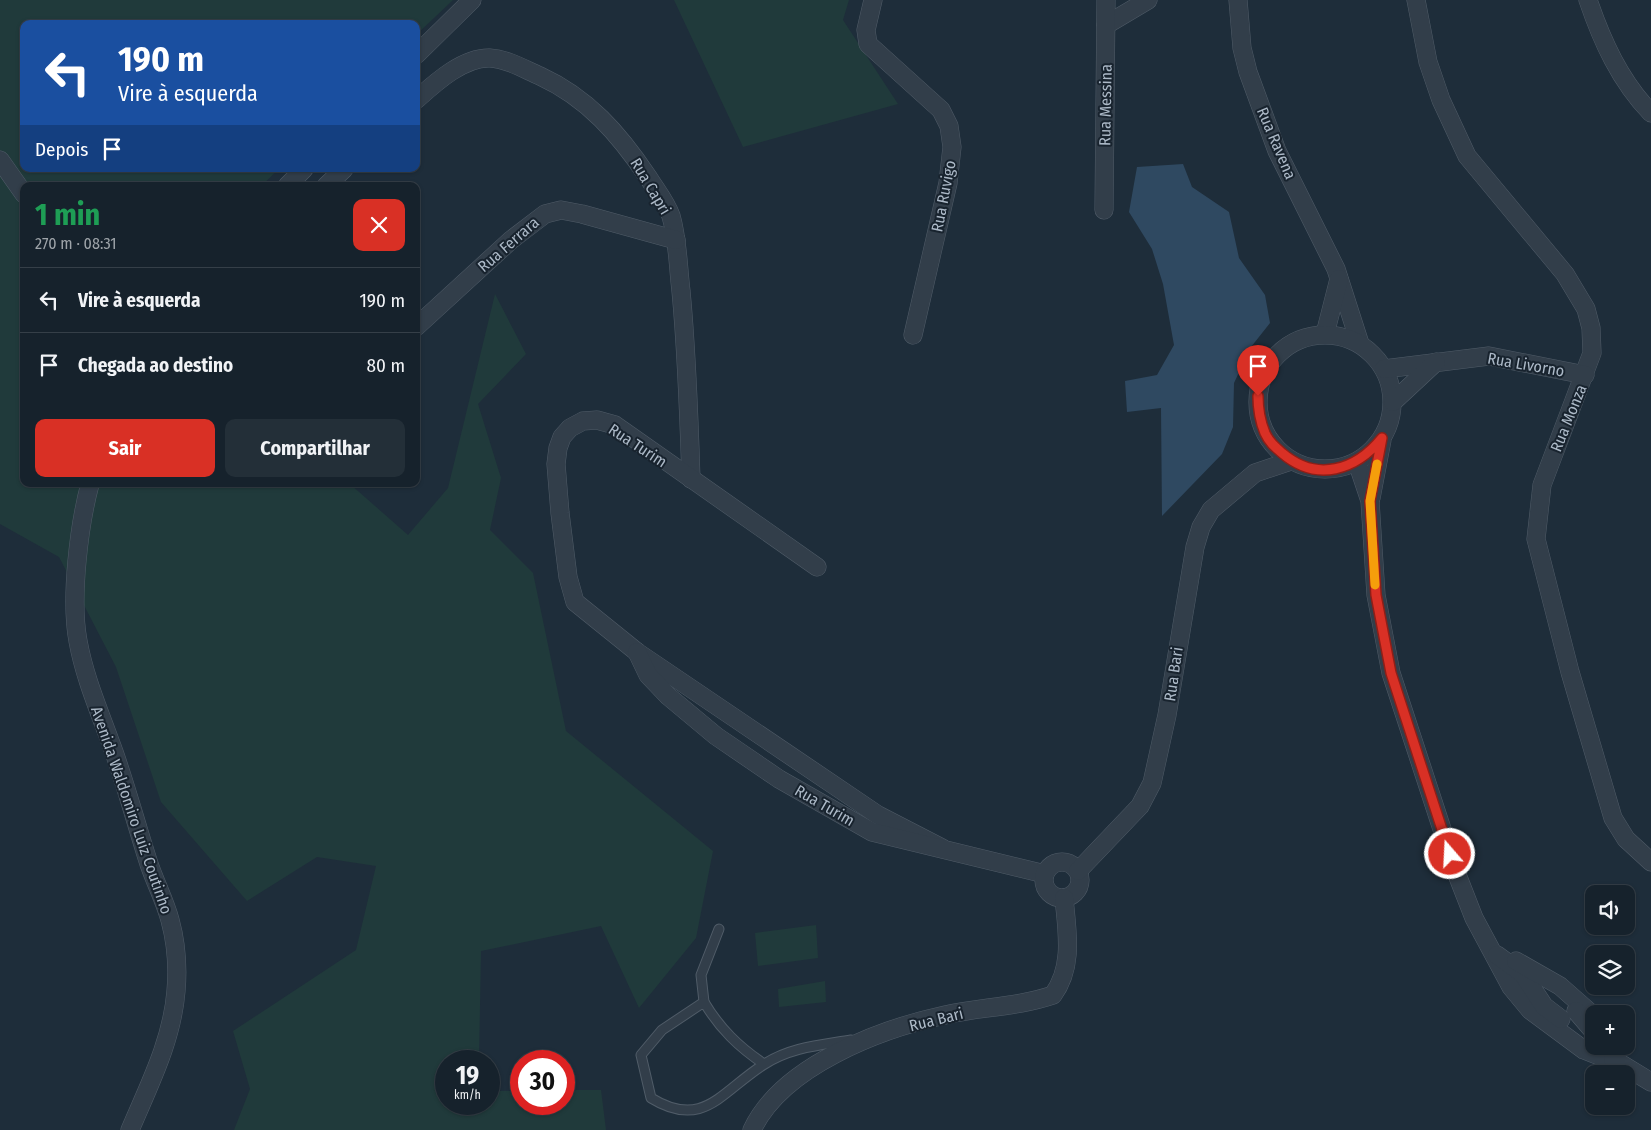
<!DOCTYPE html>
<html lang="pt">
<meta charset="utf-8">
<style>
:root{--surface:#16222c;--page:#232f38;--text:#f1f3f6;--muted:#9ea4a9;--line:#353f48;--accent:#d93025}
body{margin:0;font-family:"Fira Sans Condensed",sans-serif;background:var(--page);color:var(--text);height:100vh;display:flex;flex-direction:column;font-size:19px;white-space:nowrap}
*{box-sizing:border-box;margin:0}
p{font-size:16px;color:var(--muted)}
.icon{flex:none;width:28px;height:28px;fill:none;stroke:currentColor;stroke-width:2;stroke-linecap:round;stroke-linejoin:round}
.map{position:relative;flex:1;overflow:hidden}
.drawer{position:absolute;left:20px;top:182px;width:400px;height:305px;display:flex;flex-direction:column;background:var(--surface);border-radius:10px;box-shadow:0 1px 4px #0004,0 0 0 1px var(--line)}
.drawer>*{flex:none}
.banner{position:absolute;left:20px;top:20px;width:400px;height:152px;border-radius:10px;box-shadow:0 1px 4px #0004,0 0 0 1px var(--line);background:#1a4fa0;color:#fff;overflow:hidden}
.tools{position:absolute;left:1585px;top:885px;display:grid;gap:10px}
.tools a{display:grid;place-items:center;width:50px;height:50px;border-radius:10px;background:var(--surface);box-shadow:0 1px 4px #0004,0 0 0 1px var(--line);font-size:25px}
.speed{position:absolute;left:435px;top:1050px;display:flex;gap:10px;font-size:25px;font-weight:700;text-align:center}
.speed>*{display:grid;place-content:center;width:65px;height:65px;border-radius:50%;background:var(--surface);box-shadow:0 1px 4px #0004,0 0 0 1px var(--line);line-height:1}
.speed small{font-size:12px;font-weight:400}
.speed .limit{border:8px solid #d22;background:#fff;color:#111}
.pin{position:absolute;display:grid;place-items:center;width:42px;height:42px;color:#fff;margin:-51px -21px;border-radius:50% 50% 50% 0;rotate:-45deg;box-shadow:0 0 5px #0007}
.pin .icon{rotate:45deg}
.me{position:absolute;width:55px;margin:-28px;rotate:341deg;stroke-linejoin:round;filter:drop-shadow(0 0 4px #0008)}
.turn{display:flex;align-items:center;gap:18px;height:105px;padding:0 15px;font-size:22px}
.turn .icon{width:65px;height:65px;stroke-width:2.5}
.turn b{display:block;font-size:35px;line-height:42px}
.then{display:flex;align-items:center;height:48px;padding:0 15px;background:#0003;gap:10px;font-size:19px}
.round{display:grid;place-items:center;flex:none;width:52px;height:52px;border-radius:10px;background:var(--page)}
.headline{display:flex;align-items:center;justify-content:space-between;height:85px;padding:0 15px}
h1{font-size:30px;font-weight:700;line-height:38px;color:#1e9e55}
.primary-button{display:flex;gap:10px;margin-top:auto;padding:10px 15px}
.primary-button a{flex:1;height:58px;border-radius:10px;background:var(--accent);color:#fff;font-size:20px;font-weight:700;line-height:58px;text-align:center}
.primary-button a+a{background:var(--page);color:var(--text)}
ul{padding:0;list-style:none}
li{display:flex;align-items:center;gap:15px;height:65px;padding:0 15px;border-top:1px solid var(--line)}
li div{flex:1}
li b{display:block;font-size:19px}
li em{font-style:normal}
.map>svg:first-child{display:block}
.green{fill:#203a3b}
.water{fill:#2f4961}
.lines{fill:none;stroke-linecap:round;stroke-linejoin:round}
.service-casing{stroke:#505c68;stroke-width:11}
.minor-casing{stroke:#505c68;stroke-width:19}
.service{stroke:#323e4a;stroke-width:9}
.minor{stroke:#323e4a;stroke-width:18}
.route-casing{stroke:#8d1f18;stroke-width:12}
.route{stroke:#d93025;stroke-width:9}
.slow{stroke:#f59e0b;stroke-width:9}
.labels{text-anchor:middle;stroke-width:4;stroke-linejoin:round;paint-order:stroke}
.street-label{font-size:16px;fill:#acb9c7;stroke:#18232e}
</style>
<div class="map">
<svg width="1651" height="1130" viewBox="0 0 1651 1130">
<rect width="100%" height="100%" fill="#1e2d3a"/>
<g class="green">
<polygon points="0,0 453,0 416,35 416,24 24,24 24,169 279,169 261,186 24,186 24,484 350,484 408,535 448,488 495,294 526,354 478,404 501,478 490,530 533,573 566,731 713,851 696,938 639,1008 601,926 481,951 479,1061 446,1061 446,1104 489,1104 489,1091 521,1091 521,1104 564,1104 564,1090 601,1090 606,1130 234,1130 250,1089 233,1031 356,950 376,866 317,857 247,901 161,802 116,667 59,557 0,524"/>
<polygon points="674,0 849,0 843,20 898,104 743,147"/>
<polygon points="816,925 818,958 758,966 755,933"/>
<polygon points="825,981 826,1002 779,1007 778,989"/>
</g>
<polygon class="water" points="1183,164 1192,187 1229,212 1239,258 1265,295 1270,323 1251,347 1234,383 1233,427 1222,454 1162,516 1161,408 1127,412 1125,381 1157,375 1174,345 1163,284 1152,249 1129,212 1137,167"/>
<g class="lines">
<defs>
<g id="service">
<polyline points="704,1002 701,975 719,929"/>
<path d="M 764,1064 C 739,1047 720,1029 704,1002 L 662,1030 L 641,1055 L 651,1098 C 703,1130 721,1092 763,1065 C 790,1047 821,1045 851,1040"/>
</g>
<g id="minor">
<polyline points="873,0 866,30 868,44 941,110 949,126 952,147 948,183 913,335"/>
<polyline points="1238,0 1242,48 1248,72 1277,151 1336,269 1360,344"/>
<polyline points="1416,0 1428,62 1441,100 1467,156 1565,274 1586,309 1591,328 1592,353 1542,485 1536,539 1570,672 1613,818 1626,839 1651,862"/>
<path d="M 1588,0 C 1602,41 1620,81 1651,113"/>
<polyline points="1106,25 1148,0"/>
<polyline points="416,55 472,0"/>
<path d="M 416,100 C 435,83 463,57 490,58 C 507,59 524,69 540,76 C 588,98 619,134 648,177 C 656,190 666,202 671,216 C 678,240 678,267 681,291 C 687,354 689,416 691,479"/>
<polyline points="0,160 24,194"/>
<polyline points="287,186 304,169"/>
<polyline points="326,186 344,169"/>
<polyline points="1104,210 1106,0"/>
<polyline points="416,327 511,240 545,214 561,210 582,214 676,240"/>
<polyline points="1325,334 1339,279"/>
<circle cx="1325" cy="402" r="67"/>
<polyline points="1384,369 1489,356 1585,375"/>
<polyline points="1393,402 1436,362"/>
<polyline points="1357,462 1370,501 1376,595 1391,673 1456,872 1474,918 1511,987 1530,1010 1584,1050 1622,1065"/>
<path d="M 90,484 C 79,525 70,599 78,641 C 85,680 101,715 114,752 C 127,789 137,827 149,864 C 155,882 165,901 170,920 C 176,942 178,968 176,991 C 172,1041 149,1085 130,1130"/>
<polyline points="1371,498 1382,440"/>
<polyline points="817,567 615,425 597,420 583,421 570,428 562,437 558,448 556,464 560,513 568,577 575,602 637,652 878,815 942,848"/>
<polyline points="637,652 648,675 668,696 716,736 779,779 872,832 1045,874"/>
<circle cx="1062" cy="880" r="18"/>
<polyline points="1078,871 1140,806 1152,783 1167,715 1195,547 1201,527 1211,510 1255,473 1291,461"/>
<polyline points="1497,955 1523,974 1544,1006 1561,1019"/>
<polyline points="1516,961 1560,986 1594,1016"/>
<polyline points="1576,1011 1594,1032"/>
<polyline points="1613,1059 1651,1082"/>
<path d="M 752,1130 C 782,1066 880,1029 945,1015 C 980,1007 1018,1007 1053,995 C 1074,966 1067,931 1064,898"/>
</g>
</defs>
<use href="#service" class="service-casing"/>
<use href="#minor" class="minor-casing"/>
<use href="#service" class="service"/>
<use href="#minor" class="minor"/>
</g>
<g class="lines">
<defs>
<path id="route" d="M 1258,396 C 1258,409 1260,421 1265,433 C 1269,442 1275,447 1282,453 C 1317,483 1356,470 1382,438 L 1370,501 L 1376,595 L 1391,673 L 1450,854"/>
</defs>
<use href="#route" class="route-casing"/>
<use href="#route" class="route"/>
<polyline class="slow" points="1375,585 1370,501 1377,464"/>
</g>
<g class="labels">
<g class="street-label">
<text transform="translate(1105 105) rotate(-89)" y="6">Rua Messina</text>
<text transform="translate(1277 143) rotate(67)" y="6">Rua Ravena</text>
<text transform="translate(651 186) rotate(59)" y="6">Rua Capri</text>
<text transform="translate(943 196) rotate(-79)" y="6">Rua Ruvigo</text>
<text transform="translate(508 244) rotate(-41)" y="6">Rua Ferrara</text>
<text transform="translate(1526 364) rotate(10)" y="6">Rua Livorno</text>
<text transform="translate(1568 418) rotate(-68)" y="6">Rua Monza</text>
<text transform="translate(638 445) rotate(33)" y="6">Rua Turim</text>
<text transform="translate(1173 674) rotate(-82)" y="6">Rua Bari</text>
<text transform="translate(825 805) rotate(30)" y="6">Rua Turim</text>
<text transform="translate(132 810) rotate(71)" y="6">Avenida Waldomiro Luiz Coutinho</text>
<text transform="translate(936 1019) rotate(-14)" y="6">Rua Bari</text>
</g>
</g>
</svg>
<div class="tools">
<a><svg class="icon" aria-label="sound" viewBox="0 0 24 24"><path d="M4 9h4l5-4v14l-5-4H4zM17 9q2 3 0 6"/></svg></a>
<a><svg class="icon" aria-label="layers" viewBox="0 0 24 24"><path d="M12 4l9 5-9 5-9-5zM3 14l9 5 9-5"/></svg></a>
<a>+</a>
<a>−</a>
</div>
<div class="speed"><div>19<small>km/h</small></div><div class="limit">30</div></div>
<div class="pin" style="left:1258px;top:396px;background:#d93025"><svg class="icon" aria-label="arrive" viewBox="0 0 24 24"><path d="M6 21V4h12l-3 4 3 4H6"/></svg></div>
<svg class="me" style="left:1450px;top:854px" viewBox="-20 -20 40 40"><circle r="17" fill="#d93025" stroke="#fff" stroke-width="3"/><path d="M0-11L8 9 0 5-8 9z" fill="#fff"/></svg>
<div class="banner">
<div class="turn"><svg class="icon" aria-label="left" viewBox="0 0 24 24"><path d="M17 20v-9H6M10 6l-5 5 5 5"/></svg><div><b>190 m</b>Vire à esquerda</div></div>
<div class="then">Depois<svg class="icon" aria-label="arrive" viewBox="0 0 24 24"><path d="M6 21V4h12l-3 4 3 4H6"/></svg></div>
</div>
<section class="drawer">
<div class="headline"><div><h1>1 min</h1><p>270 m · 08:31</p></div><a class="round" style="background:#d93025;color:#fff"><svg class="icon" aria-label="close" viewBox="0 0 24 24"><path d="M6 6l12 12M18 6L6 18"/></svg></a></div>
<ul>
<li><svg class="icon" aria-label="left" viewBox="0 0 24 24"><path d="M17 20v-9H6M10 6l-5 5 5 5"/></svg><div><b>Vire à esquerda</b></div><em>190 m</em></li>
<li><svg class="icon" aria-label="arrive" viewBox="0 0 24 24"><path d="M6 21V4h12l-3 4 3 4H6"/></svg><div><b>Chegada ao destino</b></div><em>80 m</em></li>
</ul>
<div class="primary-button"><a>Sair</a><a>Compartilhar</a></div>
</section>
</div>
